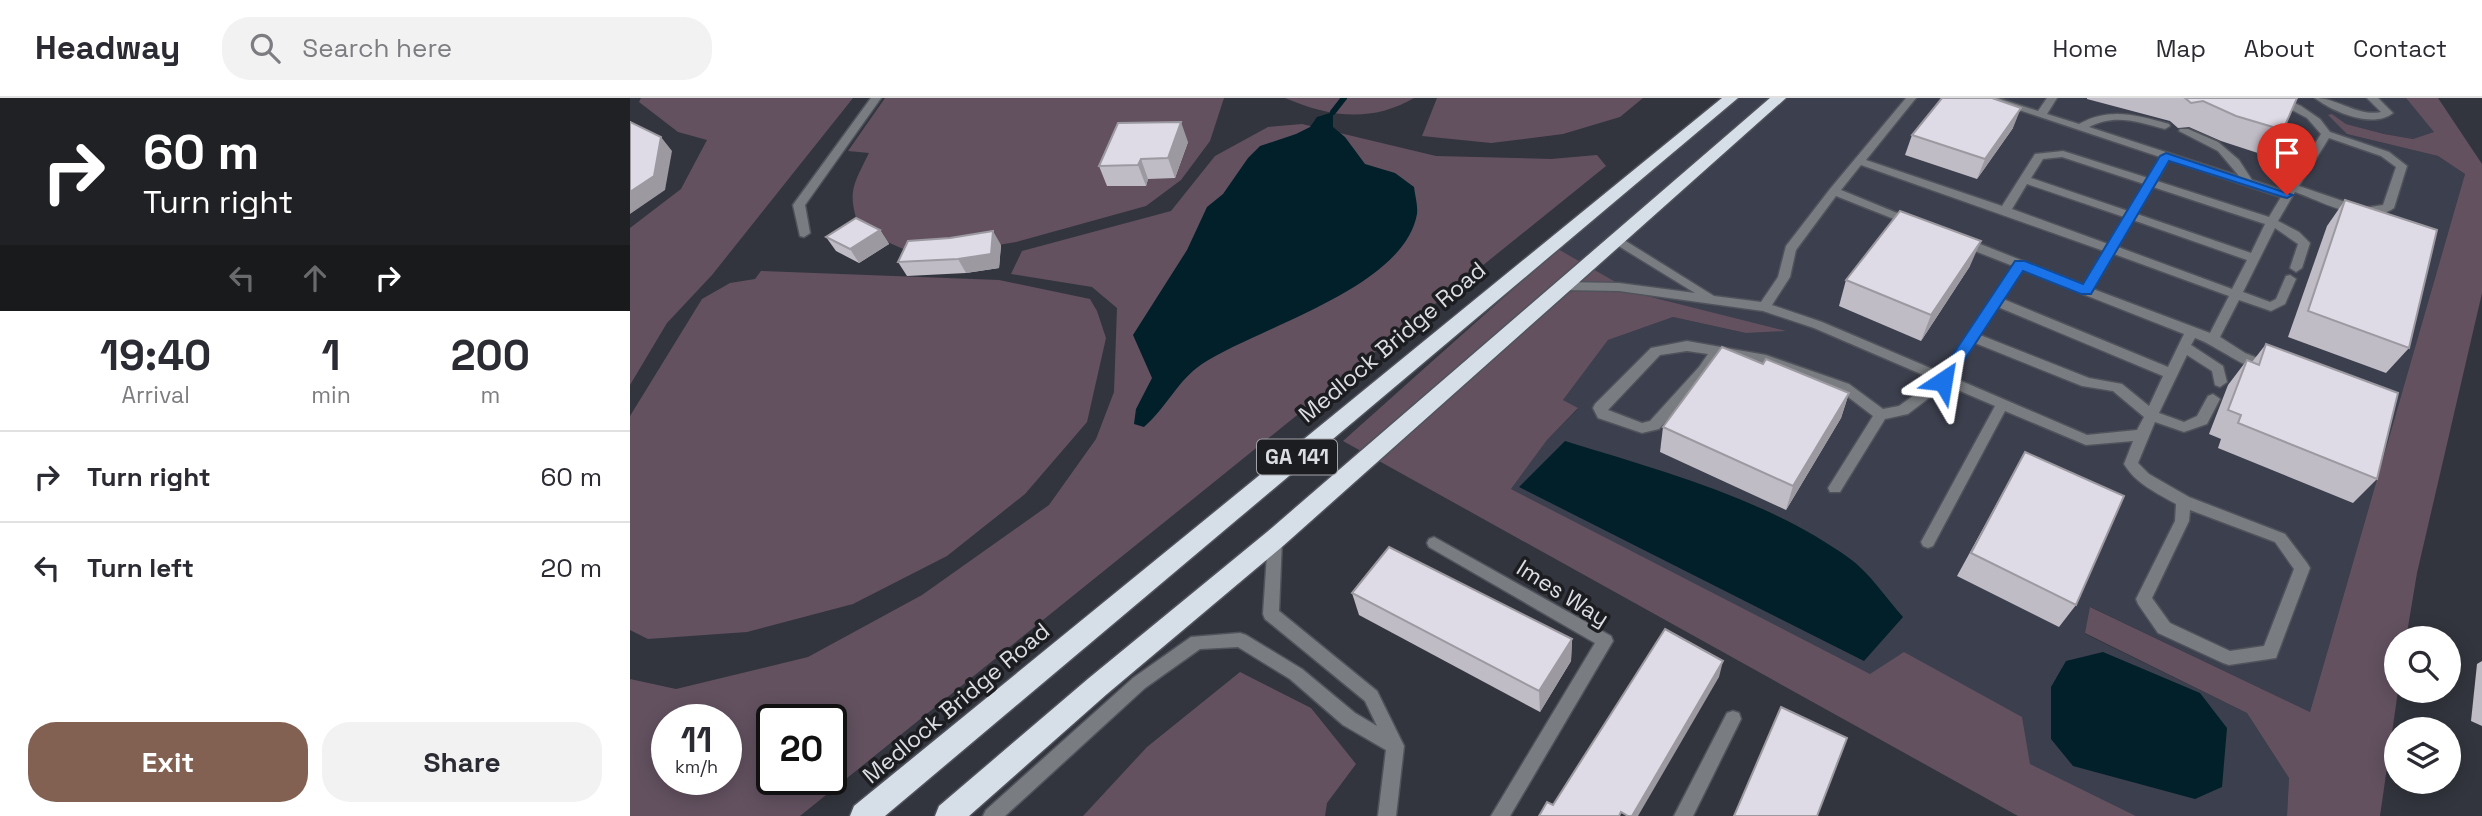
<!DOCTYPE html>
<style>
:root{--surface:#fff;--page:#f2f2f3;--text:#2b2b33;--muted:#7c7c81;--line:#e1e1e2;--accent:#836152}
body{margin:0;font-family:"Space Grotesk",sans-serif;background:var(--page);color:var(--text);height:100vh;display:flex;flex-direction:column;font-size:26px;white-space:nowrap}
*{box-sizing:border-box;margin:0}
p{font-size:23px;color:var(--muted)}
.icon{flex:none;width:38px;height:38px;fill:none;stroke:currentColor;stroke-width:2;stroke-linecap:round;stroke-linejoin:round}
.map{position:relative;flex:1;overflow:hidden}
.side{display:flex;flex-direction:column;background:var(--surface);width:630px}
.side>*{flex:none}
.guide{background:#202124;color:#fff;overflow:hidden}
.controls{position:absolute;left:1754px;top:528px;display:grid;gap:14px}
.controls a{display:grid;place-items:center;width:77px;height:77px;border-radius:50%;background:var(--surface);box-shadow:0 4px 18px #0003;font-size:35px}
.speed{position:absolute;left:21px;top:606px;display:flex;gap:14px;font-size:35px;font-weight:700;text-align:center}
.speed>*{display:grid;place-content:center;width:91px;height:91px;border-radius:50%;background:var(--surface);box-shadow:0 4px 18px #0003;line-height:1}
.speed small{font-size:18px;font-weight:400}
.speed .limit{border:4px solid #111;border-radius:10px;background:#fff;color:#111}
.pin{position:absolute;display:grid;place-items:center;width:60px;height:60px;color:#fff;margin:-72px -30px;border-radius:50% 50% 50% 0;rotate:-45deg;box-shadow:0 0 7px #0007}
.pin .icon{rotate:45deg}
.me{position:absolute;width:77px;margin:-38px;rotate:33deg;stroke-linejoin:round;filter:drop-shadow(0 0 5px #0008)}
.turn{display:flex;align-items:center;gap:24px;height:147px;padding:0 28px;font-size:32px}
.turn .icon{width:91px;height:91px;stroke-width:2.5}
.turn b{display:block;font-size:49px;line-height:60px}
.lanes{display:flex;align-items:center;height:66px;padding:0 28px;background:#0003;justify-content:center;gap:35px;direction:ltr}
.lanes .off{opacity:.35}
.eta{display:flex;justify-content:space-evenly;align-items:center;height:119px;text-align:center}
.eta b{font-size:42px;font-weight:600;line-height:49px}
.action{display:flex;gap:14px;margin-top:auto;padding:14px 28px}
.action a{flex:1;height:80px;border-radius:28px;background:var(--accent);color:#fff;font-size:28px;font-weight:600;line-height:80px;text-align:center}
.action a+a{background:var(--page);color:var(--text)}
ul{padding:0;list-style:none}
li{display:flex;align-items:center;gap:21px;height:91px;padding:0 28px;border-top:2px solid var(--line)}
li div{flex:1}
li b{display:block;font-size:26px}
li em{font-style:normal}
header{display:flex;align-items:center;gap:42px;box-sizing:border-box;height:98px;padding:0 35px;background:var(--surface);border-bottom:2px solid var(--line)}
header strong{font-size:33px}
nav{display:flex;gap:38px;margin-inline-start:auto;font-size:24px}
.search{width:490px;height:63px;background:var(--page);display:flex;align-items:center;gap:18px;box-sizing:border-box;padding:0 24px;border-radius:28px;color:var(--muted);font-size:26px}
main{display:flex;flex:1;min-height:0}
.map>svg:first-child{display:block}
.built{fill:#3c3f4d}
.green{fill:#635160;fill-rule:evenodd}
.water{fill:#02202a}
.lines{fill:none;stroke-linecap:round;stroke-linejoin:round}
.stream{stroke:#02202a;stroke-width:6}
.lane-casing{stroke:#51535c;stroke-width:3}
.street-casing{stroke:#51535c;stroke-width:3}
.highway-casing{stroke:#51535c;stroke-width:3}
.lane{fill:#797c80;fill-rule:evenodd}
.street{fill:#797c80;fill-rule:evenodd}
.highway{fill:#d6dee8;fill-rule:evenodd}
.wall{fill:#c0bcc6}
.shaded-wall{fill:#9c99a1}
.building{fill:#dfdbe6;stroke:#9c99a1;stroke-width:2}
.route{fill:#1a73e8;stroke:#114b97;stroke-width:2}
.labels{text-anchor:middle;stroke-width:7;stroke-linejoin:round;paint-order:stroke}
.shield{fill:#1c1d21;stroke:#a2a3a9;stroke-width:2}
.shield-label{font-size:21px;font-weight:bold;fill:#dcdde3}
.street-label{font-size:23px;fill:#dcdde3;stroke:#1c1d21}
</style>
<header>
<strong>Headway</strong>
<div class="search"><svg class="icon" aria-label="search" viewBox="0 0 24 24"><circle cx="10" cy="10" r="6"/><path d="M15 15l6 6"/></svg>Search here</div>
<nav><a>Home</a><a>Map</a><a>About</a><a>Contact</a></nav>
</header>
<main>
<section class="side">
<div class="guide">
<div class="turn"><svg class="icon" aria-label="right" viewBox="0 0 24 24"><path d="M7 20v-9h11M14 6l5 5-5 5"/></svg><div><b>60 m</b>Turn right</div></div>
<div class="lanes"><svg class="icon off" aria-label="left" viewBox="0 0 24 24"><path d="M17 20v-9H6M10 6l-5 5 5 5"/></svg><svg class="icon off" aria-label="ahead" viewBox="0 0 24 24"><path d="M12 20V5M6 11l6-6 6 6"/></svg><svg class="icon" aria-label="right" viewBox="0 0 24 24"><path d="M7 20v-9h11M14 6l5 5-5 5"/></svg></div>
</div>
<div class="eta">
<div><b>19:40</b><p>Arrival</p></div>
<div><b>1</b><p>min</p></div>
<div><b>200</b><p>m</p></div>
</div>
<ul>
<li><svg class="icon" aria-label="right" viewBox="0 0 24 24"><path d="M7 20v-9h11M14 6l5 5-5 5"/></svg><div><b>Turn right</b></div><em>60 m</em></li>
<li><svg class="icon" aria-label="left" viewBox="0 0 24 24"><path d="M17 20v-9H6M10 6l-5 5 5 5"/></svg><div><b>Turn left</b></div><em>20 m</em></li>
</ul>
<div class="action"><a>Exit</a><a>Share</a></div>
</section>
<div class="map">
<svg width="1852" height="718" viewBox="0 0 1852 718">
<rect width="100%" height="100%" fill="#33353e"/>
<polygon class="built" points="1102,0 1776,0 1805,34 1783,41 1754,36 1716,26 1702,16 1717,36 1808,58 1835,76 1680,614 1461,509 1455,536 1617,615 1659,680 1657,718 1506,718 1399,666 1240,577 881,391 917,342 948,311 933,302 978,242 1043,219 1116,235 1152,233 1005,195 928,151"/>
<g class="green">
<polygon points="11,0 223,0 82,177 37,225 0,287 0,130 51,91 77,42 48,34 9,4"/>
<path d="M 255,0 L 594,0 L 580,43 L 551,82 L 516,108 L 386,144 L 333,153 L 287,157 L 230,132 C 217,95 222,89 239,55 L 218,53 Z"/>
<path d="M 655,0 L 784,0 C 741,25 699,19 655,0 Z"/>
<polygon points="807,0 1013,0 990,19 933,36 861,45 792,38"/>
<polygon points="1776,0 1808,0 1852,66 1852,195 1787,475 1776,541 1766,541 1766,593 1768,593 1750,718 1657,718 1659,680 1617,615 1455,535 1460,509 1680,614 1835,76 1808,58 1717,36 1698,17 1702,16 1716,26 1754,36 1783,41 1804,34"/>
<path d="M 672,26 L 806,58 L 921,61 L 967,57 L 976,68 L 170,718 L 0,718 L 0,581 L 46,591 L 178,559 L 292,497 L 419,407 L 466,341 L 484,294 L 487,210 L 462,189 L 381,176 L 392,153 L 541,113 L 585,58 L 638,29 ZM 37,621 L 96,621 L 96,681 L 37,681 ZM 142,621 L 201,621 L 201,681 L 142,681 Z"/>
<polygon points="928,151 1005,195 1156,233 1116,235 1043,219 978,242 933,302 948,310 917,342 881,391 1240,576 1274,554 1392,619 1400,666 1506,718 1388,718 713,343"/>
<polygon points="131,173 369,182 460,201 467,213 476,240 457,324 395,396 317,458 223,506 117,534 18,541 0,532 0,318 72,201 100,185 125,181"/>
<polygon points="610,574 681,610 726,666 697,705 695,718 453,718 517,649"/>
</g>
<g class="water">
<path d="M 703,14 L 703,29 L 715,39 L 735,66 L 765,75 L 784,89 C 785,97 788,108 787,116 C 774,190 629,229 572,266 C 548,282 536,310 514,329 L 504,326 L 506,311 L 522,280 L 503,237 L 557,152 L 577,109 L 593,96 L 618,60 L 630,48 L 666,36 L 680,29 L 687,19 Z"/>
<path d="M 935,343 C 1032,373 1135,400 1219,460 C 1239,474 1256,500 1273,519 L 1234,563 L 889,389 Z"/>
<polygon points="1473,554 1570,595 1597,630 1592,689 1565,701 1443,668 1421,641 1421,589 1436,563"/>
</g>
<g class="lines">
<polyline class="stream" points="703,14 714,0"/>
<defs>
<g id="lane">
<polygon points="241,0 251,0 175,107 180,135 174,139 170,138 163,107"/>
<path d="M 1276,0 L 1286,0 L 1236,62 L 1372,108 L 1405,56 L 1433,53 L 1518,80 L 1530,59 L 1353,0 L 1368,0 L 1408,13 L 1417,0 L 1427,0 L 1417,16 L 1449,26 C 1480,9 1506,17 1539,26 L 1540,28 L 1535,31 C 1508,24 1485,15 1459,29 L 1609,78 L 1588,53 L 1549,33 L 1550,31 L 1558,31 L 1588,44 L 1609,62 L 1622,82 L 1655,93 L 1691,36 L 1677,20 L 1640,0 L 1654,0 L 1671,8 L 1690,21 L 1700,34 L 1759,54 L 1777,68 L 1764,110 C 1737,129 1693,104 1665,94 L 1648,123 L 1669,134 L 1680,145 L 1672,170 L 1666,174 L 1660,170 L 1668,146 L 1645,130 L 1613,194 L 1640,204 L 1646,201 L 1656,178 L 1660,177 L 1666,181 L 1655,206 L 1641,213 L 1609,202 L 1590,239 L 1615,255 L 1645,267 L 1647,270 L 1645,273 C 1622,278 1587,247 1565,240 L 1561,247 L 1593,268 L 1597,284 L 1590,289 L 1585,287 L 1582,273 L 1557,257 L 1529,315 L 1554,324 L 1567,318 L 1578,298 L 1583,296 L 1590,301 L 1577,326 L 1554,334 L 1525,324 L 1508,365 L 1519,376 L 1559,399 L 1655,436 L 1677,465 L 1680,470 L 1646,560 L 1599,567 L 1593,565 L 1528,535 L 1508,506 L 1506,501 L 1545,423 L 1546,406 C 1527,395 1506,386 1494,366 L 1503,343 L 1456,347 L 1375,313 L 1303,448 L 1298,450 L 1293,448 L 1291,444 L 1365,308 L 1316,287 L 1278,316 L 1255,321 L 1210,394 L 1200,394 L 1198,390 L 1243,318 L 1209,292 L 1130,264 L 1090,258 L 1079,275 L 1029,331 L 1012,335 L 968,320 L 963,310 L 965,306 L 1021,250 L 1057,243 L 1136,257 L 1219,286 L 1253,311 L 1269,308 L 1305,282 L 1184,230 L 1133,213 L 989,193 L 933,192 L 927,188 L 933,184 L 989,185 L 1065,195 L 982,144 L 982,138 L 986,137 L 1084,198 L 1131,204 L 1148,179 L 1156,148 L 1200,91 ZM 1699,40 L 1751,58 L 1766,69 L 1753,107 L 1733,110 L 1669,88 ZM 1432,59 L 1514,86 L 1498,113 L 1401,80 L 1413,61 ZM 1539,62 L 1651,99 L 1639,119 L 1527,83 ZM 1231,67 L 1474,153 L 1454,187 L 1335,140 L 1327,140 L 1327,146 L 1383,168 L 1312,275 L 1192,224 L 1142,207 L 1160,179 L 1166,152 L 1206,98 L 1279,127 L 1287,127 L 1289,124 L 1211,92 ZM 1397,86 L 1494,119 L 1478,146 L 1382,111 ZM 1523,89 L 1635,126 L 1621,155 L 1507,116 ZM 1503,122 L 1617,162 L 1602,191 L 1488,149 ZM 1484,156 L 1599,198 L 1580,235 L 1463,191 ZM 1392,172 L 1554,236 L 1538,269 L 1373,201 ZM 1368,209 L 1533,278 L 1519,308 L 1492,286 L 1459,280 L 1350,237 ZM 1345,245 L 1452,288 L 1483,293 L 1514,319 L 1507,332 L 1457,337 L 1322,279 ZM 1057,253 L 1078,256 L 1069,269 L 1020,323 L 1012,325 L 978,312 L 1030,257 ZM 1560,412 L 1645,444 L 1664,471 L 1634,548 L 1600,553 L 1540,525 L 1522,500 L 1559,423 Z"/>
<path d="M 1685,0 C 1708,0 1728,19 1751,14 L 1737,0 L 1748,0 L 1763,15 C 1743,31 1703,14 1685,0 Z"/>
</g>
<g id="street">
<polygon points="645,435 650,437 652,441 649,513 747,593 774,648 766,718 748,718 756,652 713,627 660,581 608,549 570,551 515,590 375,718 353,718 356,712 503,580 561,539 610,535 616,537 672,571 725,615 747,628 735,603 635,521 633,516 638,441 640,437"/>
<polygon points="804,439 981,538 983,543 880,718 861,718 965,545 799,449 797,445 799,441"/>
<polygon points="1103,613 1109,615 1111,621 1063,718 1044,718 1097,615"/>
</g>
<g id="highway">
<polygon points="1092,0 1108,0 255,718 220,718 224,708"/>
<polygon points="1140,0 1156,0 653,448 477,596 339,718 305,718 309,708 459,580 637,434"/>
</g>
</defs>
<use href="#lane" class="lane-casing"/>
<use href="#street" class="street-casing"/>
<use href="#highway" class="highway-casing"/>
<use href="#lane" class="lane"/>
<use href="#street" class="street"/>
<use href="#highway" class="highway"/>
</g>
<g class="wall">
<polygon points="1457,0 1667,0 1653,32 1637,58 1591,43 1559,29 1548,30 1540,23 1457,1"/>
<polygon points="1383,30 1347,81 1275,57 1282,37"/>
<polygon points="558,44 545,80 518,81 516,88 477,88 469,68"/>
<polygon points="1715,102 1779,250 1756,275 1658,239 1697,128"/>
<polygon points="250,132 259,146 229,165 206,153 196,139"/>
<polygon points="371,147 369,170 336,175 277,178 268,164"/>
<polygon points="1340,168 1291,243 1209,208 1216,182"/>
<polygon points="1636,246 1747,381 1723,405 1588,350 1591,341 1579,336 1598,287 1617,262 1622,264"/>
<polygon points="1133,266 1219,295 1211,320 1156,412 1030,354 1033,329"/>
<polygon points="1395,354 1446,507 1429,529 1327,478"/>
<polygon points="722,495 942,541 941,563 910,614 729,517"/>
<polygon points="1852,563 1852,628 1841,623 1847,566"/>
</g>
<g class="shaded-wall">
<polygon points="1391,10 1383,30 1347,81 1355,61"/>
<polygon points="551,24 558,44 545,80 538,60"/>
<polygon points="31,39 42,53 35,92 0,116 0,94"/>
<polygon points="511,61 518,81 516,88 508,67"/>
<polygon points="250,132 259,146 229,165 220,151"/>
<polygon points="363,133 371,147 369,170 336,175 328,161"/>
<polygon points="1351,143 1340,168 1291,243 1301,217"/>
<polygon points="1219,295 1211,320 1156,412 1163,388"/>
<polygon points="942,541 941,563 910,614 909,593"/>
<polygon points="1093,563 1089,579 1008,718 1002,718"/>
</g>
<g class="building">
<polygon points="1312,0 1362,0 1391,10 1355,61 1282,37"/>
<polygon points="1555,0 1667,0 1653,32 1606,18 1573,3 1561,5"/>
<polygon points="0,24 31,39 24,78 0,94"/>
<polygon points="551,24 538,60 511,61 508,67 469,68 488,25"/>
<polygon points="1715,102 1807,132 1779,250 1678,213"/>
<polygon points="1270,113 1351,143 1301,217 1216,182"/>
<polygon points="226,120 250,132 220,151 196,139"/>
<polygon points="363,133 361,156 328,161 268,164 278,143 320,140"/>
<polygon points="1636,246 1768,295 1747,381 1608,325 1611,317 1598,312 1617,262 1629,267"/>
<polygon points="1092,249 1133,266 1136,261 1219,295 1163,388 1033,329"/>
<polygon points="1395,354 1494,398 1446,507 1341,455"/>
<polygon points="759,449 942,541 909,593 722,495"/>
<polygon points="1035,531 1093,563 1002,718 998,718 991,714 989,718 909,718 917,704 923,707"/>
<polygon points="1151,609 1217,640 1187,718 1104,718"/>
</g>
<polygon class="route" points="1536,55 1663,97 1657,100 1653,99 1539,63 1461,196 1451,196 1393,173 1318,287 1308,287 1306,283 1308,279 1385,163 1395,163 1453,186 1530,58"/>
<g class="labels">
<rect class="shield" x="627" y="341.5" width="80" height="35" rx="5"/>
<g class="shield-label">
<text x="667" y="366">GA 141</text>
</g>
<g class="street-label">
<text transform="translate(762 244) rotate(-40)" y="8">Medlock Bridge Road</text>
<text transform="translate(933 495) rotate(32)" y="8">Imes Way</text>
<text transform="translate(326 605) rotate(-40)" y="8">Medlock Bridge Road</text>
</g>
</g>
</svg>
<div class="controls">
<a><svg class="icon" aria-label="search" viewBox="0 0 24 24"><circle cx="10" cy="10" r="6"/><path d="M15 15l6 6"/></svg></a>
<a><svg class="icon" aria-label="layers" viewBox="0 0 24 24"><path d="M12 4l9 5-9 5-9-5zM3 14l9 5 9-5"/></svg></a>
</div>
<div class="speed"><div>11<small>km/h</small></div><div class="limit">20</div></div>
<div class="pin" style="left:1657px;top:97px;background:#d93025"><svg class="icon" aria-label="arrive" viewBox="0 0 24 24"><path d="M6 21V4h12l-3 4 3 4H6"/></svg></div>
<svg class="me" style="left:1313px;top:283px" viewBox="-20 -20 40 40"><path d="M0-17L14 15 0 8-14 15z" fill="#1a73e8" stroke="#fff" stroke-width="4"/></svg>
</div>
</main>
